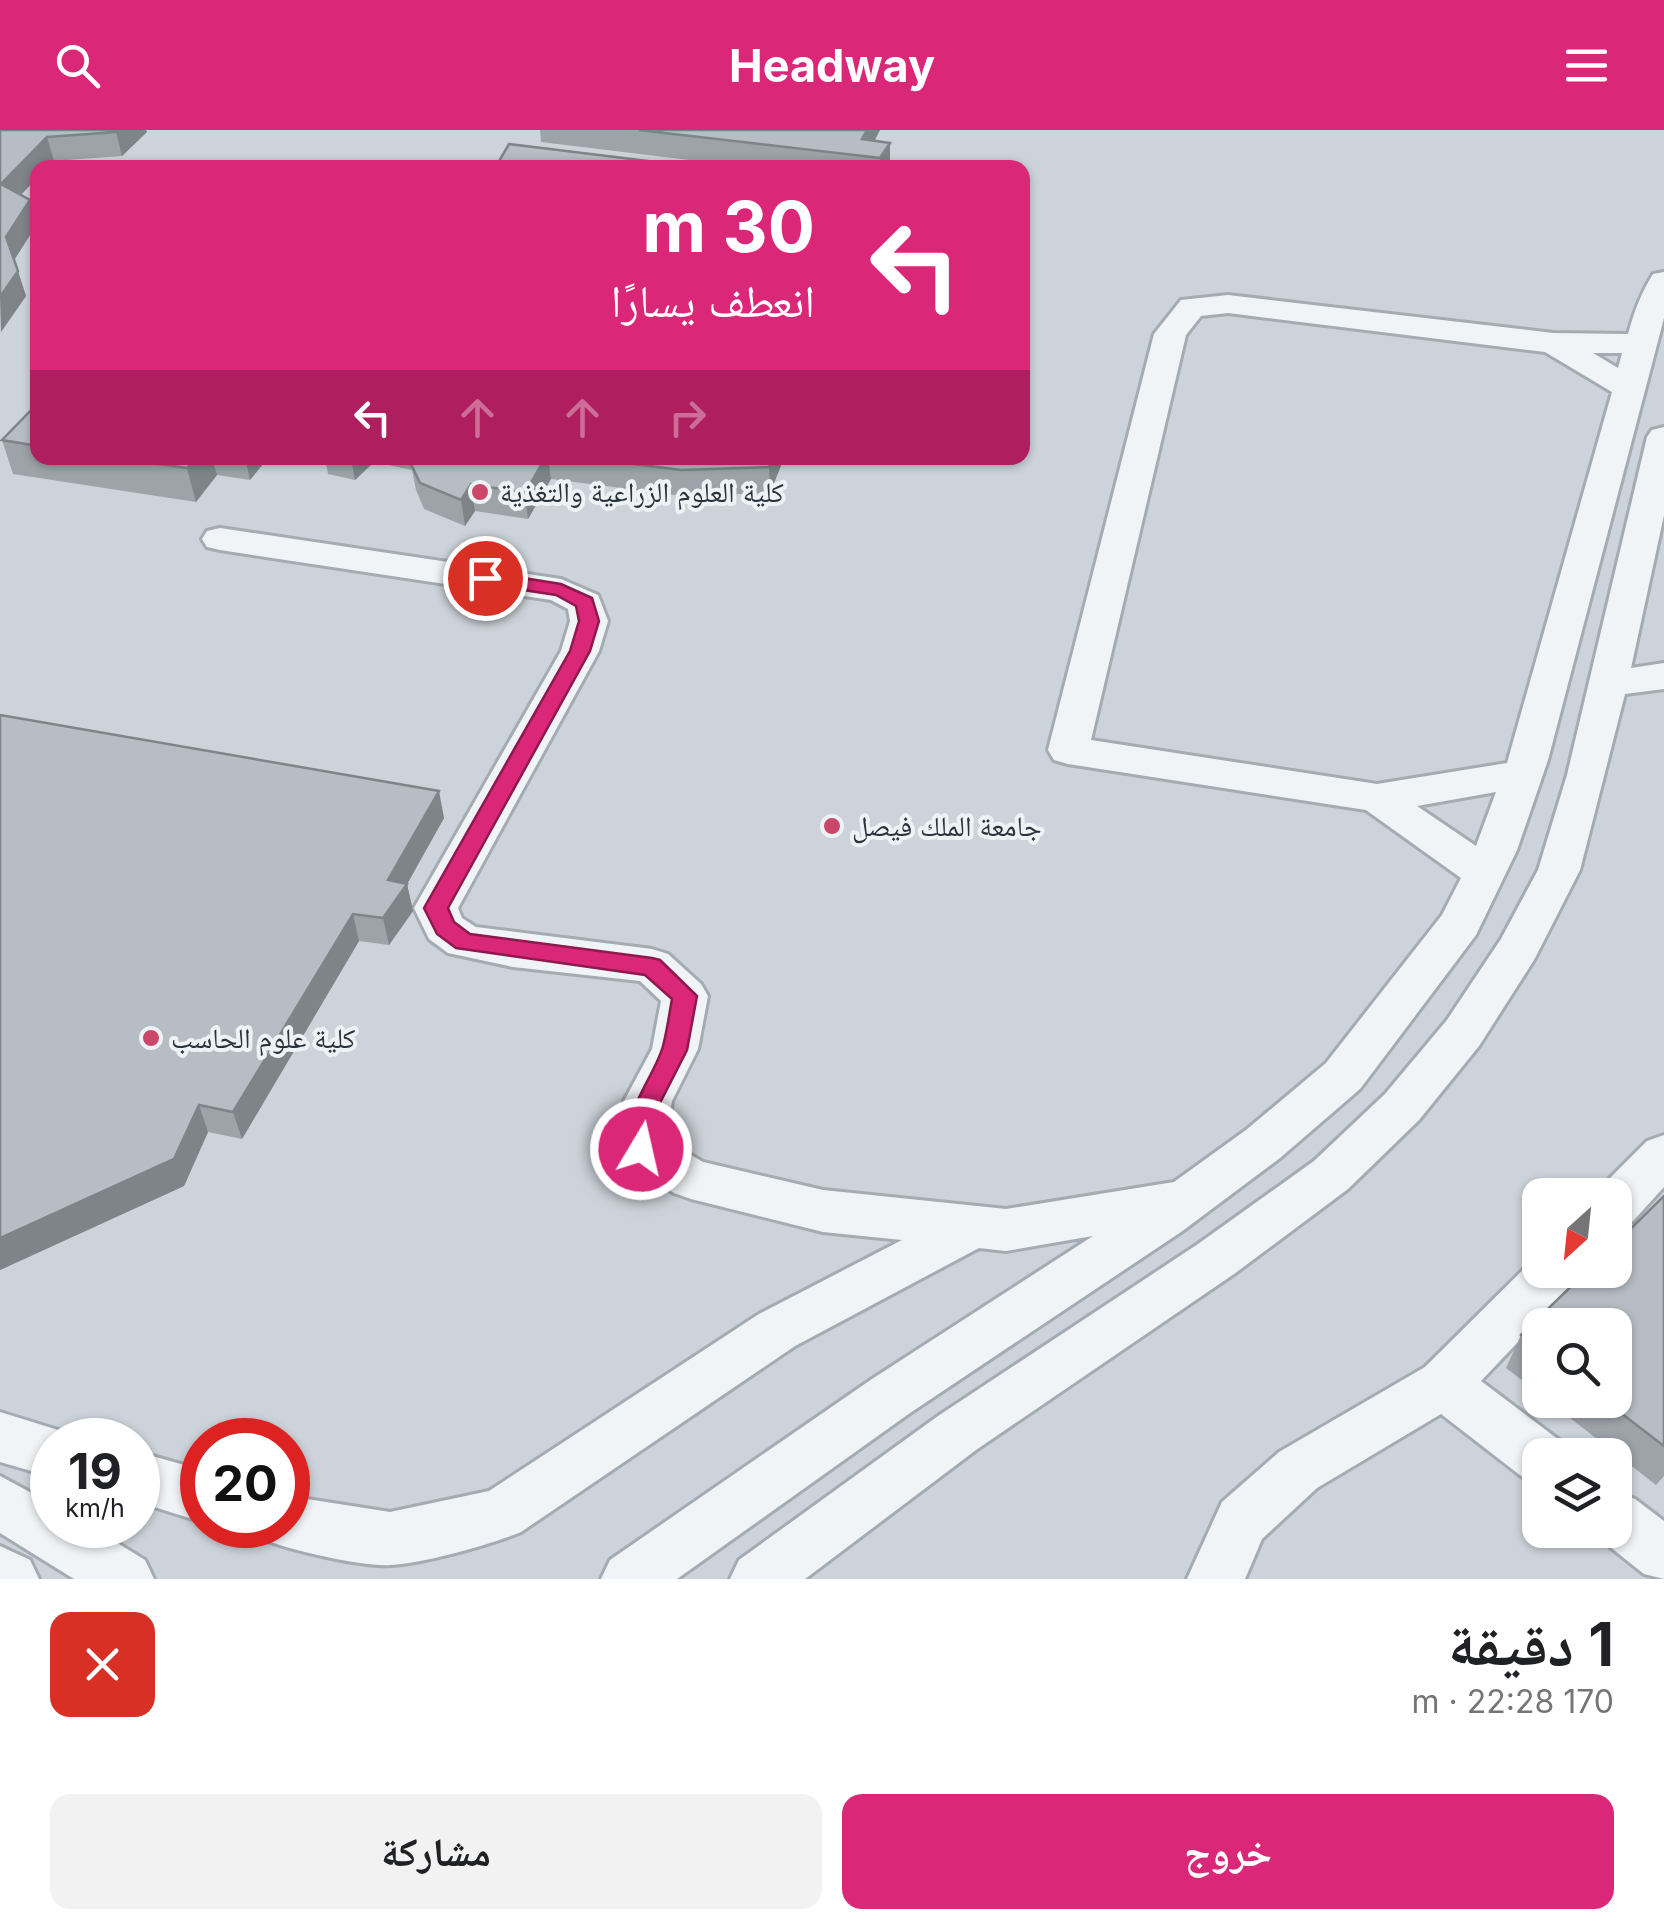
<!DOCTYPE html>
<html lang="ar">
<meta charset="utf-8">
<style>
:root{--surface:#fff;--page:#f2f2f2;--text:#202124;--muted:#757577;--accent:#db2777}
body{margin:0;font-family:Inter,"Noto Naskh Arabic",sans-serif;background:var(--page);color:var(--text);direction:rtl;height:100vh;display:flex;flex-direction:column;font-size:38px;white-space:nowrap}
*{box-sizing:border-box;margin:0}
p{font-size:32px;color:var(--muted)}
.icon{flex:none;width:55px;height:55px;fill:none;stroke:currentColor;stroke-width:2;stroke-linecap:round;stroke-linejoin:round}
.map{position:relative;height:1449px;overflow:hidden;direction:ltr}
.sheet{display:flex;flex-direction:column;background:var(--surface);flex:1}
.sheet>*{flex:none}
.hud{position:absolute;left:30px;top:30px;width:1000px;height:305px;border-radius:20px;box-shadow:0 2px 8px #0004;direction:rtl;background:#db2777;color:#fff;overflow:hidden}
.needle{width:65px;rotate:207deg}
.tools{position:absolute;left:1522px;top:1048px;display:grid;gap:20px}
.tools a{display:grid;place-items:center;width:110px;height:110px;border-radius:20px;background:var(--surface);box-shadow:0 2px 8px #0004;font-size:50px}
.speed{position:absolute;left:30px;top:1288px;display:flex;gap:20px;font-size:50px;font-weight:700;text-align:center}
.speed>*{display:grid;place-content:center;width:130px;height:130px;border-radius:50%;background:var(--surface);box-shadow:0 2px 8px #0004;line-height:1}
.speed small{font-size:25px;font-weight:400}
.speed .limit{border:15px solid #d22;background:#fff;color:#111}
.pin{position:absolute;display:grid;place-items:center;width:85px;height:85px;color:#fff;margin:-42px;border:5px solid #fff;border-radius:50%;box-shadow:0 2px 10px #0007}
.me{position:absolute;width:110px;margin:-55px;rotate:9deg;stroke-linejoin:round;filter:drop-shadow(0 0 8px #0008)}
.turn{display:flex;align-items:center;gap:35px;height:210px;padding:0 50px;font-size:45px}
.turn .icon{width:130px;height:130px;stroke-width:2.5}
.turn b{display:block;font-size:70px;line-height:85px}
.lanes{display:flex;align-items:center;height:95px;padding:0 50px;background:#0003;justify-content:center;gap:50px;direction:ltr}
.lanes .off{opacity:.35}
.round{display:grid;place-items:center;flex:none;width:105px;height:105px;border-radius:20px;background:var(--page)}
.overview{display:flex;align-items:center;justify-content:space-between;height:170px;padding:0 50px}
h1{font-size:60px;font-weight:700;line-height:75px}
.cta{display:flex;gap:20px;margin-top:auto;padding:20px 50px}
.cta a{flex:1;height:115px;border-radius:20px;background:var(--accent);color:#fff;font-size:40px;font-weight:700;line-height:115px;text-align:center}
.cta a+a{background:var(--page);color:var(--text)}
header{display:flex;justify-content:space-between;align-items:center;height:130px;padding:0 50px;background:var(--accent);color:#fff;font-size:45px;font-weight:700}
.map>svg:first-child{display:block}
.built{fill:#cdd3da;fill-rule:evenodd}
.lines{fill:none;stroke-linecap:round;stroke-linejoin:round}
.minor-casing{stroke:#a4abb2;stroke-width:6}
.minor{fill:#f1f4f6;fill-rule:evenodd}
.wall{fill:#9da3a9}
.shaded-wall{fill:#7f8489}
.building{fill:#b6bdc4;stroke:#7f8489;stroke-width:2.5}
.route{fill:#db2777;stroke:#8e194d;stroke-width:2.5}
.poi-dot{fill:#ca4769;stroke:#eef2f5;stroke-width:4}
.labels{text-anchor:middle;stroke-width:8;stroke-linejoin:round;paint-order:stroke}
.poi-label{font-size:28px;fill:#28333e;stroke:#eef2f5;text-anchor:start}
</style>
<header><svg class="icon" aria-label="menu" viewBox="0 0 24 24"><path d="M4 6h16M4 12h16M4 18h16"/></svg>Headway<svg class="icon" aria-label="search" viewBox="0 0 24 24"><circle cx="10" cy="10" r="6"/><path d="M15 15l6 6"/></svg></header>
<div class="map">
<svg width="1664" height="1449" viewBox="0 0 1664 1449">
<rect width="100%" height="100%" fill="#dfe3e8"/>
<path class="built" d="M 0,0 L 1664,0 L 1664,1449 L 0,1449 ZM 38,38 L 1022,38 L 1022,328 L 38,328 ZM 1540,1065 L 1615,1065 L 1615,1140 L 1540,1140 ZM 1540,1195 L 1615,1195 L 1615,1270 L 1540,1270 ZM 52,1310 L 138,1310 L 138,1395 L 52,1395 ZM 202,1310 L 288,1310 L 288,1395 L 202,1395 ZM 1540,1325 L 1615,1325 L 1615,1400 L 1540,1400 Z"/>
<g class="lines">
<defs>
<g id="minor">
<path d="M 1664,142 L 1664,188 L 1548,630 L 1517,720 L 1476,805 L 1360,959 L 1280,1028 L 1181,1102 L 910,1283 L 677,1449 L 601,1449 L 610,1430 L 872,1249 L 1093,1106 L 1006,1121 L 979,1118 L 795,1216 L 521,1402 C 489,1415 425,1433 391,1435 C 364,1437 294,1421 268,1411 L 261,1395 L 288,1395 L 288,1366 L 390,1382 L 489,1361 L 759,1184 L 902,1110 L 823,1102 L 691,1069 L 674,1063 L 624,1033 L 617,1019 L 624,971 L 652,919 L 661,871 L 640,851 L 513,837 L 448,823 L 429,809 L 414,778 L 561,521 L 570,491 L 568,479 L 551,470 L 220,420 L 207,417 L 202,409 L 207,401 L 220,398 L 561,449 L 598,465 L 608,491 L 599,521 L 458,778 L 462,788 L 476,797 L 652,819 L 668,824 L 701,854 L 708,866 L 698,919 L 672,971 L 666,1010 L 703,1032 L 823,1060 L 1006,1079 L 1174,1052 L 1246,1000 L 1326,933 L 1442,785 L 1461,748 L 1366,680 L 1068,634 L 1054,630 L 1048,620 L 1154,204 L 1181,170 L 1228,165 L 1553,203 L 1628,204 C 1634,182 1641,163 1653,144 ZM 1228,183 L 1545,222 L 1612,262 L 1507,633 L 1377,654 L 1091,610 L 1186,205 L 1201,186 ZM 1593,223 L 1622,223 L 1618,238 ZM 1496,662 L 1476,716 L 1417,676 Z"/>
<polygon points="1664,297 1664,385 1631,538 1664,533 1664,559 1625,564 1580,740 1534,830 1479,916 1419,990 1348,1059 1234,1144 976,1320 805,1449 730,1449 739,1430 938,1286 1198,1114 1314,1031 1385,964 1447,890 1501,809 1538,740 1567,645 1647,307 1652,300"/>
<polygon points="1664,1005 1664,1057 1633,1091 1615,1097 1615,1065 1596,1065 1597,1061 1647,1011"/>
<polygon points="1540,1123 1540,1140 1580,1140 1572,1155 1481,1251 1559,1310 1566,1325 1540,1325 1540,1353 1521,1346 1441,1284 1317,1358 1262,1409 1245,1449 1187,1449 1222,1372 1279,1322 1425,1237"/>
<polygon points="0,1282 71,1304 74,1310 52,1310 52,1347 0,1332"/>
<polygon points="138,1322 202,1340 202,1392 138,1372"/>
<polygon points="0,1346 52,1374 52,1395 88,1395 145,1430 154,1449 74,1449 0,1403"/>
<polygon points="1615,1361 1635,1369 1664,1391 1664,1449 1644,1444 1595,1405 1593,1400 1615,1400"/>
<polygon points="0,1416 30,1430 39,1449 0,1449"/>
</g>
</defs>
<use href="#minor" class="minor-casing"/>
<use href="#minor" class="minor"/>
</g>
<g class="wall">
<polygon points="0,0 147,2 122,26 54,31 38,38 38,47 21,65 30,70 37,94 14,130 26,166 1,202"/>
<polygon points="540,0 880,0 874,11 890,13 890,37 755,38 541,12"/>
<polygon points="38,273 38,328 268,328 250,350 217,345 196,372 13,344 2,310"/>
<polygon points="325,328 784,328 770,363 683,366 551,349 528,389 475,381 465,396 424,379 416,360 412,340 374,332 355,350 328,344"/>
<polygon points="0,585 444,688 407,754 413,781 389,815 359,811 242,1009 208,1002 184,1056 0,1140"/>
<polygon points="1664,1066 1664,1346 1656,1355 1547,1270 1615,1270 1540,1195 1540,1264 1506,1238 1521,1205"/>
</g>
<g class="shaded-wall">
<polygon points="118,0 146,0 147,2 122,26 116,2"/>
<polygon points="867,0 880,0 866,27 862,9"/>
<polygon points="47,7 54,31 47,38 38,38 38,47 8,78 1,54"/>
<polygon points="890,13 890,37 880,38 880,28"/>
<polygon points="30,70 37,94 13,132 6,107"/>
<polygon points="18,141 26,166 1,202 0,167"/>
<polygon points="196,328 212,328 217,345 196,372 187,338"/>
<polygon points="245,328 268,328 250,350"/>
<polygon points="351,328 373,328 374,332 355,350"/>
<polygon points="545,328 548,328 551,349 528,389 525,363"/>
<polygon points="773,328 784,328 770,363 769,337"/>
<polygon points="471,354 475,381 465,396 461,370"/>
<polygon points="439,661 444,688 406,756 407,754 413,781 389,815 383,788 388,750"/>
<polygon points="353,784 359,811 242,1009 233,982"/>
<polygon points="199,975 208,1002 184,1056 0,1140 0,1108"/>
</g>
<g class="building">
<polygon points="0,0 118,0 116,2 47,7 1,54 30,70 6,107 18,141 0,167"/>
<polygon points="639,0 867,0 862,9 890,13 880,28"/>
<polygon points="509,14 705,38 495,38"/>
<polygon points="38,273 38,316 2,310"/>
<polygon points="116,328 196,328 187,338"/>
<polygon points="413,328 545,328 525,363 471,354 461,370 420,353 411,334"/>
<polygon points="587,328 773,328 769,337 681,340"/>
<polygon points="0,585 439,661 388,750 407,754 383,788 353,784 233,982 199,975 174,1029 0,1108"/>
<polygon points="1664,1066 1664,1316 1604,1270 1615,1270 1615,1195 1540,1195 1540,1220 1521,1205 1588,1140 1615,1140 1615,1114"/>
</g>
<path class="route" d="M 485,442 L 561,454 L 592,468 L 599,491 L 590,521 L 448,778 L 454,792 L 470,804 L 652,828 L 660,830 L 697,866 L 687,920 L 661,971 L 650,1027 L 641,1030 L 632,1027 C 614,992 655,947 663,916 C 667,901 669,885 672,869 L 645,845 L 456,818 L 437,804 L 424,778 L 570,521 L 579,491 L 576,476 L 556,465 L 478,453 L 475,448 Z"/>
<g class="poi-dot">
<circle cx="480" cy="362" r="10"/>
<circle cx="832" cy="696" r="10"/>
<circle cx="151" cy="908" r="10"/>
</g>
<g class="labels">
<g class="poi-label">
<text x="500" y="372">كلية العلوم الزراعية والتغذية</text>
<text x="852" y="706">جامعة الملك فيصل</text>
<text x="171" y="918">كلية علوم الحاسب</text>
</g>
</g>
</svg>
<div class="tools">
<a><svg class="needle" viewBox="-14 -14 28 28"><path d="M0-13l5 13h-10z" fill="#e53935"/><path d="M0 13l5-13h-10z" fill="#757577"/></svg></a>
<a><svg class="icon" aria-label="search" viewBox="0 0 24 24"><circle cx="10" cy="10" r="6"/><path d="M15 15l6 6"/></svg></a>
<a><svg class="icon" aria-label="layers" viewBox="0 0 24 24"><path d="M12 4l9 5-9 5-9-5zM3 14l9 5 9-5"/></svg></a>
</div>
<div class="speed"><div>19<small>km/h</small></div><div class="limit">20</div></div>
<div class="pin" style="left:485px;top:448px;background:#d93025"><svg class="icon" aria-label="arrive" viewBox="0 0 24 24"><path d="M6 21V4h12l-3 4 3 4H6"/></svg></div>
<svg class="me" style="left:641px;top:1019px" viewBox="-20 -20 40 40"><circle r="17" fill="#db2777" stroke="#fff" stroke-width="3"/><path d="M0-11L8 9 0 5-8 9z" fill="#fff"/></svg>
<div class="hud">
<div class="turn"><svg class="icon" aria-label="left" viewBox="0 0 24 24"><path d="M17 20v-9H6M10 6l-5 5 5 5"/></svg><div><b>30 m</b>انعطف يسارًا</div></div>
<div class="lanes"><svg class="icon" aria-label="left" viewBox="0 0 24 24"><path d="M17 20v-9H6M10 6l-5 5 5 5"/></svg><svg class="icon off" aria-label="ahead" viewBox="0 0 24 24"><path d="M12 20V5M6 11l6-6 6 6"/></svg><svg class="icon off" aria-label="ahead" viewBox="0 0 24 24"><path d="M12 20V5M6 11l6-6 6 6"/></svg><svg class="icon off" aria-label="right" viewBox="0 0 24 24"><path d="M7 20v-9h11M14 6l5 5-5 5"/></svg></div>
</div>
</div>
<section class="sheet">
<div class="overview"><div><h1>1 دقيقة</h1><p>170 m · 22:28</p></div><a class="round" style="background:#d93025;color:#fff"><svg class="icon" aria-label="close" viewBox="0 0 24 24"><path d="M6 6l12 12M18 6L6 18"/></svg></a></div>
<div class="cta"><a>خروج</a><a>مشاركة</a></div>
</section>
